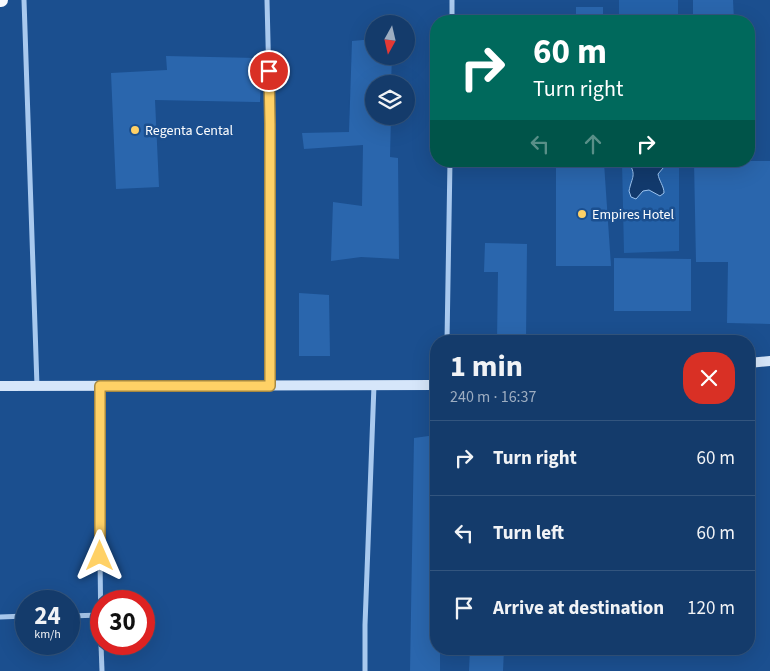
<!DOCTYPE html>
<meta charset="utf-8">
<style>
:root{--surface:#143b6b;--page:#1d4271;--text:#f1f3f6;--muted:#9dadc1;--line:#33557e}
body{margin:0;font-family:"Source Sans 3",sans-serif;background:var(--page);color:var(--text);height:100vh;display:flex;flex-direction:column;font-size:19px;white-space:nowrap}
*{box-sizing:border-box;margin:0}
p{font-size:16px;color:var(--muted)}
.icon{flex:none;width:28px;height:28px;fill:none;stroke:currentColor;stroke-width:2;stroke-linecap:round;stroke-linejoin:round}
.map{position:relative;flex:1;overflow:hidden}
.panel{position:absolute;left:430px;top:335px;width:325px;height:320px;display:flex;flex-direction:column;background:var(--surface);border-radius:20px;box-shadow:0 5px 20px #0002,0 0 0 1px var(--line)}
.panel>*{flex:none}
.top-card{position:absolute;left:430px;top:15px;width:325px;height:152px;border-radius:20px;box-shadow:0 5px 20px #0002,0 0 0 1px var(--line);background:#00695c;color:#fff;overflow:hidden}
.needle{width:32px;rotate:188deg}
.tools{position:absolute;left:365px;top:15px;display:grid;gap:10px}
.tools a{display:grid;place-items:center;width:50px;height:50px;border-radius:50%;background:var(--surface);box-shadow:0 5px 20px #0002,0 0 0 1px var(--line);font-size:25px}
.speed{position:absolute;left:15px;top:590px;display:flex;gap:10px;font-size:25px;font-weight:700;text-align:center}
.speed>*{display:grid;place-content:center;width:65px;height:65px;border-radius:50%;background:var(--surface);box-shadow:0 5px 20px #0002,0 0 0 1px var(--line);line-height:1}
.speed small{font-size:12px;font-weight:400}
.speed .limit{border:8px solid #d22;background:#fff;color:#111}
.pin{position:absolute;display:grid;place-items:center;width:42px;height:42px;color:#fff;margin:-21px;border:2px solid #fff;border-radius:50%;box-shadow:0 1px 5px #0007}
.me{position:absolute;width:55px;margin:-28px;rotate:0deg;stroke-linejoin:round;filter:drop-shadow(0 0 4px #0008)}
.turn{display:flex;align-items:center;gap:18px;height:105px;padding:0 20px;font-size:22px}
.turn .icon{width:65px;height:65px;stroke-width:2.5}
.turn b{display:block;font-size:35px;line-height:42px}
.lanes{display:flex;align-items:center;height:48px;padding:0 20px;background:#0003;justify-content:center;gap:25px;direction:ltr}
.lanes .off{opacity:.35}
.round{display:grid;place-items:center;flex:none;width:52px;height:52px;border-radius:20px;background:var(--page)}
.overview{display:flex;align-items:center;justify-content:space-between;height:85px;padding:0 20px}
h1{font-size:30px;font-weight:700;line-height:38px}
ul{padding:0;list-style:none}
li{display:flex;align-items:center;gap:15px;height:75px;padding:0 20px;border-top:1px solid var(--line)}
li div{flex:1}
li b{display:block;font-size:19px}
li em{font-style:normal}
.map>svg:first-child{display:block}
.green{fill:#2461a8}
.water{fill:#123a6d;stroke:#9cc4f0}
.building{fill:#2a66ad}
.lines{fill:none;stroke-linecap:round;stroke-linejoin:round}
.minor{stroke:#a9c9ee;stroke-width:5}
.secondary{stroke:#d6e6fa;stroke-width:10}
.trunk{stroke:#f8faff;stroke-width:14}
.route-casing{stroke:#a68842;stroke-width:12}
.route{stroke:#ffd166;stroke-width:9}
.poi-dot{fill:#ffd166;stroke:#1b4f8f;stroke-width:2}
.labels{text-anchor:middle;stroke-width:5;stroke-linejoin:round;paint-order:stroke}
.poi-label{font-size:14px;fill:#fff;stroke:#1b4f8f;text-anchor:start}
</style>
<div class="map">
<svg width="770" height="671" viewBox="0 0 770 671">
<rect width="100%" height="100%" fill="#1b4f8f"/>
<g class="green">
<rect x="619" y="0" width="59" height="21"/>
<polygon points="622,161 679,161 679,251 624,253"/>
</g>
<path class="water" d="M 628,161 L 669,161 L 658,174 C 659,181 664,186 664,193 L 660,196 L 649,190 L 643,191 L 636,199 L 631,197 L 629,191 C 632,176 637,176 628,161 Z"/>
<g class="building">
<polygon points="693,0 733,0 734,21 693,21"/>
<rect x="576" y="7" width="27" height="14"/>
<polygon points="374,39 374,56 392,56 391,84 374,84 374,116 391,116 390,157 398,158 399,259 361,257 331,261 333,202 362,206 363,145 304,149 302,133 349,132 352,41"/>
<polygon points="166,56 262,58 260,102 155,100 159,187 116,189 111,73 167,70"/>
<polygon points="556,161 604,163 611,266 556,266"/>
<polygon points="694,161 770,161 770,324 727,323 728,262 696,262"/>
<polygon points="485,243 527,244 526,341 497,341 498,272 484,272"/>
<polygon points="614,258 691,259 691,311 614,311"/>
<polygon points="299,293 329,295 330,356 299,356"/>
<polygon points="436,435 436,649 440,649 440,671 410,671 414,438"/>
<polygon points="470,649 504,649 503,671 469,671"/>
</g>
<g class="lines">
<g class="minor">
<polyline points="24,0 37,386"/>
<polyline points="267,0 270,124 270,385"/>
<polyline points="452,21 452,0"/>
<polyline points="447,341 450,161"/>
<polyline points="100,386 100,556 101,641"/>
<polyline points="69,616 101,615"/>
<polyline points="0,617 26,616"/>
<polyline points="101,644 102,671"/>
<polyline points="365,671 365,625 374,385"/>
</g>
<g class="secondary">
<polyline points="749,363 770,361"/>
<polyline points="0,386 436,385"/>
</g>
<polyline class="trunk" points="0,0 1,0"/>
</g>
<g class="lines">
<defs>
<polyline id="route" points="100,556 100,386 270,386 270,124 269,71"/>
</defs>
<use href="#route" class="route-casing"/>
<use href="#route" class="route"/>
</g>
<g class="poi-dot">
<circle cx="135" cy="130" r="5"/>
<circle cx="582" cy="214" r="5"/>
</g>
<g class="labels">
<g class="poi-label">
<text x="145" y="135">Regenta Cental</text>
<text x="592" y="219">Empires Hotel</text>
</g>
</g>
</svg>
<div class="tools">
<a><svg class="needle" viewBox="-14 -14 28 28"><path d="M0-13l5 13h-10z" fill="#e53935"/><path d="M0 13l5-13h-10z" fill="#9dadc1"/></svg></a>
<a><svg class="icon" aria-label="layers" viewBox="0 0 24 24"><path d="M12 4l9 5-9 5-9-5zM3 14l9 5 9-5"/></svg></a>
</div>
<div class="speed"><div>24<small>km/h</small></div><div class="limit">30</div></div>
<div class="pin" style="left:269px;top:71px;background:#d93025"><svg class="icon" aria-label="arrive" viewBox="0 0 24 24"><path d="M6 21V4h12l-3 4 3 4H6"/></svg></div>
<svg class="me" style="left:100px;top:556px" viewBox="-20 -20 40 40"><path d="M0-17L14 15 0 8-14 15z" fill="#ffd166" stroke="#fff" stroke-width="4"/></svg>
<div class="top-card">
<div class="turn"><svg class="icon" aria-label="right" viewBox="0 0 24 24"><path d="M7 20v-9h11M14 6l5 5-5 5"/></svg><div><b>60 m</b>Turn right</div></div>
<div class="lanes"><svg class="icon off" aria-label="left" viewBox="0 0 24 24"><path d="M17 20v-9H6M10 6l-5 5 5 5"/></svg><svg class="icon off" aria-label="ahead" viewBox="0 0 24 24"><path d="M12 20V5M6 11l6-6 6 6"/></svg><svg class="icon" aria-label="right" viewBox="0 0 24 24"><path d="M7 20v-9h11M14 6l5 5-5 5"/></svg></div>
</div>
<section class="panel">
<div class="overview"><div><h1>1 min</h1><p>240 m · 16:37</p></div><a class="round" style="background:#d93025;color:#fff"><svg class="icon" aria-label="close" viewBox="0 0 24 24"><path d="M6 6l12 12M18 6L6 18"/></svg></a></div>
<ul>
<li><svg class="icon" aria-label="right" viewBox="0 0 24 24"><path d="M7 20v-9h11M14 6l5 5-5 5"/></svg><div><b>Turn right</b></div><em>60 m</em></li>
<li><svg class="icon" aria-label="left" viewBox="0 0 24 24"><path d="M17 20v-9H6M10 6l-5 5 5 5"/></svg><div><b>Turn left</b></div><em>60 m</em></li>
<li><svg class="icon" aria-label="arrive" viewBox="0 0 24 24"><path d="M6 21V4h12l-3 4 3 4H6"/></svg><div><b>Arrive at destination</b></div><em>120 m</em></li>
</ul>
</section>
</div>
